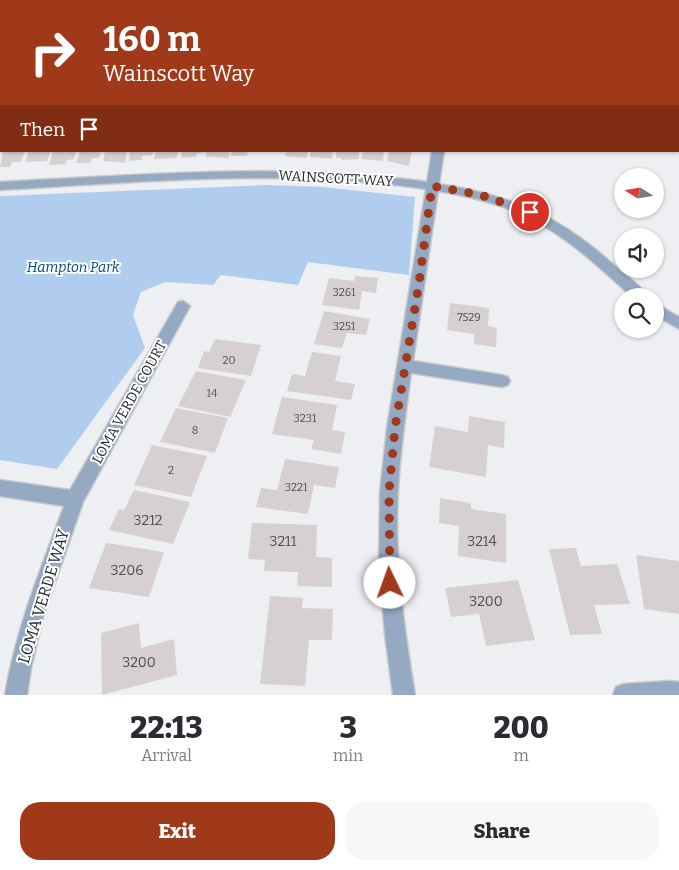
<!DOCTYPE html>
<style>
:root{--surface:#fff;--page:#f7f7f7;--text:#2b2b33;--muted:#7c7c81;--accent:#a0391a}
body{margin:0;font-family:Bitter,serif;background:var(--page);color:var(--text);height:100vh;display:flex;flex-direction:column;font-size:19px;white-space:nowrap}
*{box-sizing:border-box;margin:0}
p{font-size:16px;color:var(--muted)}
.icon{flex:none;width:28px;height:28px;fill:none;stroke:currentColor;stroke-width:2;stroke-linecap:round;stroke-linejoin:round}
.map{position:relative;height:695px;overflow:hidden}
.drawer{display:flex;flex-direction:column;background:var(--surface);flex:1}
.drawer>*{flex:none}
.guide{position:absolute;left:0px;top:0px;width:680px;height:152px;box-shadow:0 1px 4px #0004;background:#a0391a;color:#fff;overflow:hidden}
.needle{width:32px;rotate:281deg}
.buttons{position:absolute;left:614px;top:168px;display:grid;gap:10px}
.buttons a{display:grid;place-items:center;width:50px;height:50px;border-radius:50%;background:var(--surface);box-shadow:0 1px 4px #0004;font-size:25px}
.pin{position:absolute;display:grid;place-items:center;width:42px;height:42px;color:#fff;margin:-21px;border:2px solid #fff;border-radius:50%;box-shadow:0 1px 5px #0007}
.me{position:absolute;width:55px;margin:-28px;rotate:357deg;stroke-linejoin:round;filter:drop-shadow(0 0 4px #0008)}
.turn{display:flex;align-items:center;gap:18px;height:105px;padding:0 20px;font-size:22px}
.turn .icon{width:65px;height:65px;stroke-width:2.5}
.turn b{display:block;font-size:35px;line-height:42px}
.then{display:flex;align-items:center;height:48px;padding:0 20px;background:#0003;gap:10px;font-size:19px}
.eta{display:flex;justify-content:space-evenly;align-items:center;height:85px;text-align:center}
.eta b{font-size:30px;font-weight:800;line-height:35px}
.button{display:flex;gap:10px;margin-top:auto;padding:10px 20px}
.button a{flex:1;height:58px;border-radius:20px;background:var(--accent);color:#fff;font-size:20px;font-weight:800;line-height:58px;text-align:center}
.button a+a{background:var(--page);color:var(--text)}
.map>svg:first-child{display:block}
.green{fill:#b0cdf0}
.building{fill:#d6d1d0}
.lines{fill:none;stroke-linecap:round;stroke-linejoin:round}
.minor-casing{stroke:#c9cbcd;stroke-width:3}
.minor{fill:#95a9c3;fill-rule:evenodd}
.route{stroke:#a0391a;stroke-width:9;stroke-dasharray:0 16.2}
.labels{text-anchor:middle;stroke-width:4;stroke-linejoin:round;paint-order:stroke}
.number-label{font-size:11px;fill:#505050}
.street-label{font-size:14px;fill:#242526;stroke:#fff}
.park-label{font-size:14px;font-style:italic;fill:#004587;stroke:#fff}
.near-number-label{font-size:14px;fill:#505050}
.near-street-label{font-size:16px;fill:#242526;stroke:#fff}
</style>
<div class="map">
<svg width="679" height="695" viewBox="0 0 679 695">
<rect width="100%" height="100%" fill="#edeff2"/>
<polygon class="green" points="268,185 323,187 415,197 409,275 308,262 298,285 221,275 213,285 165,282 141,292 133,315 145,348 57,469 0,460 0,196"/>
<g class="building">
<polygon points="3,151 25,151 21,162 12,162 10,167 0,167"/>
<polygon points="29,151 51,151 47,161 25,162"/>
<polygon points="53,151 76,151 74,159 67,160 65,164 49,165"/>
<polygon points="80,151 101,151 99,158 92,158 90,163 76,163"/>
<polygon points="105,151 127,151 125,163 103,161"/>
<polygon points="130,151 153,151 152,155 142,156 142,160 129,161"/>
<polygon points="156,151 178,151 177,158 154,159"/>
<polygon points="182,151 201,151 201,153 197,153 196,157 181,158"/>
<polygon points="206,151 229,151 229,158 206,157"/>
<polygon points="232,151 248,151 247,156 231,156"/>
<polygon points="286,151 307,151 307,158 289,157 285,156"/>
<polygon points="311,151 333,151 332,159 310,157"/>
<polygon points="336,151 359,151 359,159 342,160 342,158 336,158"/>
<polygon points="363,151 384,151 383,161 361,159"/>
<polygon points="389,151 412,151 409,166 387,161"/>
<polygon points="355,276 378,278 376,293 362,291 359,310 322,305 329,278 354,281"/>
<polygon points="450,303 489,308 488,326 497,328 496,347 474,344 474,334 447,330"/>
<polygon points="324,311 370,319 366,335 347,333 342,348 314,344"/>
<polygon points="215,339 261,345 251,376 198,368 204,351 209,352"/>
<polygon points="312,352 341,356 335,381 355,384 351,400 287,391 292,374 305,376"/>
<polygon points="196,371 246,380 230,417 178,406"/>
<polygon points="282,397 337,405 332,430 345,432 341,454 311,449 314,440 272,434"/>
<polygon points="176,408 228,418 215,453 160,442"/>
<polygon points="469,416 505,422 504,448 488,445 486,477 429,467 435,426 468,432"/>
<polygon points="152,445 207,456 191,497 134,485"/>
<polygon points="285,459 339,467 335,488 314,485 308,514 256,507 261,488 277,490"/>
<polygon points="134,490 190,502 173,544 109,530 119,509 124,510"/>
<polygon points="440,498 471,503 471,509 506,514 506,563 458,556 459,526 439,523"/>
<polygon points="252,523 317,525 316,557 332,558 332,587 297,586 298,572 264,571 265,560 248,559"/>
<polygon points="106,543 164,552 149,597 89,588"/>
<polygon points="576,548 581,566 617,564 630,604 594,605 602,634 570,635 549,549"/>
<polygon points="636,555 679,561 679,614 644,609"/>
<polygon points="518,580 535,640 486,646 479,614 451,617 445,588"/>
<polygon points="270,596 303,598 302,608 333,609 332,640 309,640 305,686 260,684"/>
<polygon points="139,623 141,648 174,639 177,675 102,695 101,633"/>
</g>
<g class="lines">
<defs>
<g id="minor">
<rect x="0" y="100" width="1" height="6"/>
<path d="M 432,151 L 444,151 L 439,184 C 514,196 560,216 616,267 C 626,276 641,285 647,296 L 631,296 C 563,234 532,207 438,191 L 413,361 L 502,375 L 508,377 L 510,381 L 508,385 L 502,387 L 411,373 C 406,412 400,451 398,490 C 394,559 404,628 415,695 L 393,695 L 385,635 L 379,566 L 380,492 L 387,428 L 426,189 C 285,168 141,182 0,190 L 0,182 C 142,175 286,162 427,182 Z"/>
<path d="M 183,301 L 190,306 L 83,502 L 43,617 L 31,668 L 27,695 L 5,695 C 16,629 41,568 64,506 L 0,496 L 0,480 L 70,490 L 178,302 Z"/>
<polygon points="655,303 679,317 679,329 655,315"/>
<polygon points="670,681 679,682 679,695 613,695 616,687 624,684"/>
</g>
</defs>
<use href="#minor" class="minor-casing"/>
<use href="#minor" class="minor"/>
</g>
<g class="lines">
<polyline class="route" points="390,583 389,492 395,428 419,283 432,186 481,195 530,212"/>
</g>
<g class="labels">
<g class="number-label">
<text x="344" y="296">3261</text>
<text x="469" y="321">7529</text>
<text x="344" y="330">3251</text>
<text x="229" y="364">20</text>
<text x="212" y="397">14</text>
<text x="305" y="422">3231</text>
<text x="195" y="434">8</text>
<text x="171" y="474">2</text>
<text x="296" y="491">3221</text>
</g>
<g class="street-label">
<text transform="translate(336 178) rotate(3)" y="5">WAINSCOTT WAY</text>
<text transform="translate(129 402) rotate(-61)" y="5">LOMA VERDE COURT</text>
</g>
<g class="park-label">
<text x="73" y="272">Hampton Park</text>
</g>
<g class="near-number-label">
<text x="148" y="525">3212</text>
<text x="283" y="546">3211</text>
<text x="482" y="546">3214</text>
<text x="127" y="575">3206</text>
<text x="486" y="606">3200</text>
<text x="139" y="667">3200</text>
</g>
<g class="near-street-label">
<text transform="translate(43 596) rotate(-73)" y="6">LOMA VERDE WAY</text>
</g>
</g>
</svg>
<div class="buttons">
<a><svg class="needle" viewBox="-14 -14 28 28"><path d="M0-13l5 13h-10z" fill="#e53935"/><path d="M0 13l5-13h-10z" fill="#7c7c81"/></svg></a>
<a><svg class="icon" aria-label="sound" viewBox="0 0 24 24"><path d="M4 9h4l5-4v14l-5-4H4zM17 9q2 3 0 6"/></svg></a>
<a><svg class="icon" aria-label="search" viewBox="0 0 24 24"><circle cx="10" cy="10" r="6"/><path d="M15 15l6 6"/></svg></a>
</div>
<div class="pin" style="left:530px;top:212px;background:#d93025"><svg class="icon" aria-label="arrive" viewBox="0 0 24 24"><path d="M6 21V4h12l-3 4 3 4H6"/></svg></div>
<svg class="me" style="left:390px;top:583px" viewBox="-20 -20 40 40"><circle r="19" fill="#fff"/><path d="M0-13L10 11 0 6-10 11z" fill="#a0391a"/></svg>
<div class="guide">
<div class="turn"><svg class="icon" aria-label="right" viewBox="0 0 24 24"><path d="M7 20v-9h11M14 6l5 5-5 5"/></svg><div><b>160 m</b>Wainscott Way</div></div>
<div class="then">Then<svg class="icon" aria-label="arrive" viewBox="0 0 24 24"><path d="M6 21V4h12l-3 4 3 4H6"/></svg></div>
</div>
</div>
<section class="drawer">
<div class="eta">
<div><b>22:13</b><p>Arrival</p></div>
<div><b>3</b><p>min</p></div>
<div><b>200</b><p>m</p></div>
</div>
<div class="button"><a>Exit</a><a>Share</a></div>
</section>
